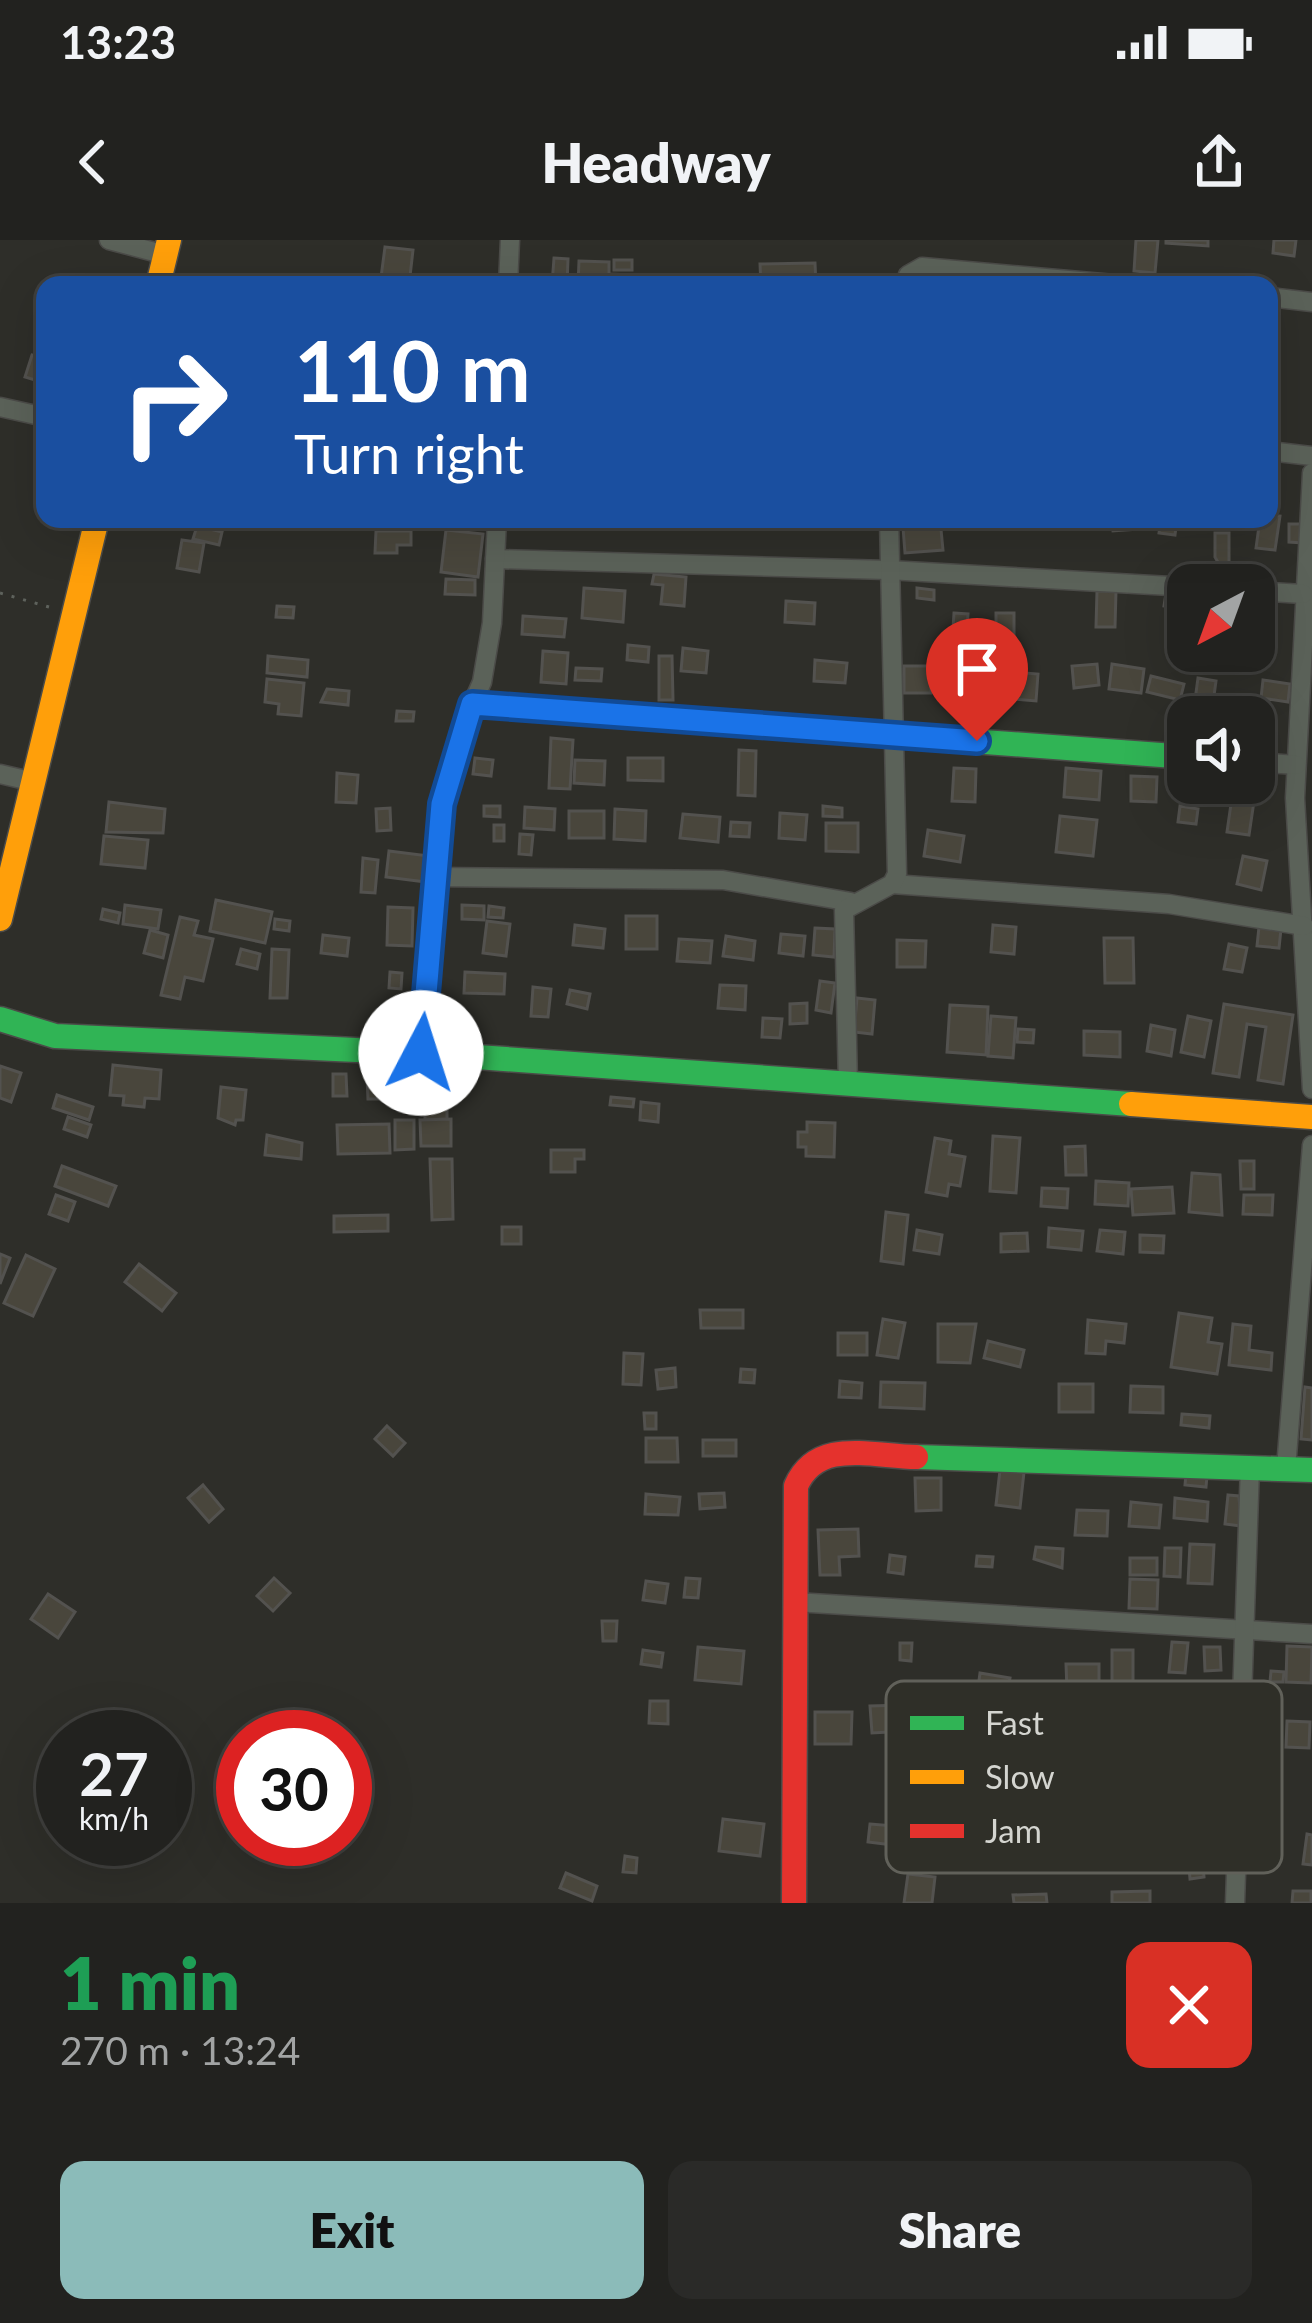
<!DOCTYPE html>
<meta charset="utf-8">
<style>
:root{--surface:#22221f;--page:#2a2a28;--text:#f1f3f6;--muted:#a2a4a4;--line:#3f3f3d;--accent:#8bbbb9}
body{margin:0;font-family:Lato,sans-serif;background:var(--page);color:var(--text);height:100vh;display:flex;flex-direction:column;font-size:45px;white-space:nowrap}
*{box-sizing:border-box;margin:0}
p{font-size:39px;color:var(--muted)}
.icon{flex:none;width:66px;height:66px;fill:none;stroke:currentColor;stroke-width:2;stroke-linecap:round;stroke-linejoin:round}
.map{position:relative;height:1663px;overflow:hidden}
.side{display:flex;flex-direction:column;background:var(--surface);flex:1}
.side>*{flex:none}
.hud{position:absolute;left:36px;top:36px;width:1242px;height:252px;border-radius:24px;box-shadow:0 12px 48px #0002,0 0 0 3px var(--line);background:#1a4fa0;color:#fff;overflow:hidden}
.needle{width:78px;rotate:221deg}
.buttons{position:absolute;left:1167px;top:324px;display:grid;gap:24px}
.buttons a{display:grid;place-items:center;width:108px;height:108px;border-radius:24px;background:var(--surface);box-shadow:0 12px 48px #0002,0 0 0 3px var(--line);font-size:60px}
.speed{position:absolute;left:36px;top:1470px;display:flex;gap:24px;font-size:60px;font-weight:700;text-align:center}
.speed>*{display:grid;place-content:center;width:156px;height:156px;border-radius:50%;background:var(--surface);box-shadow:0 12px 48px #0002,0 0 0 3px var(--line);line-height:1}
.speed small{font-size:30px;font-weight:400}
.speed .limit{border:18px solid #d22;background:#fff;color:#111}
.pin{position:absolute;display:grid;place-items:center;width:102px;height:102px;color:#fff;margin:-123px -51px;border-radius:50% 50% 50% 0;rotate:-45deg;box-shadow:0 0 12px #0007}
.pin .icon{rotate:45deg}
.me{position:absolute;width:132px;margin:-66px;rotate:5deg;stroke-linejoin:round;filter:drop-shadow(0 0 9px #0008)}
.turn{display:flex;align-items:center;gap:42px;height:252px;padding:0 60px;font-size:54px}
.turn .icon{width:156px;height:156px;stroke-width:2.5}
.turn b{display:block;font-size:84px;line-height:102px}
.round{display:grid;place-items:center;flex:none;width:126px;height:126px;border-radius:24px;background:var(--page)}
.summary{display:flex;align-items:center;justify-content:space-between;height:204px;padding:0 60px}
h1{font-size:72px;font-weight:800;line-height:90px;color:#1e9e55}
.action{display:flex;gap:24px;margin-top:auto;padding:24px 60px}
.action a{flex:1;height:138px;border-radius:24px;background:var(--accent);color:#111;font-size:48px;font-weight:800;line-height:138px;text-align:center}
.action a+a{background:var(--page);color:var(--text)}
.status{display:flex;justify-content:space-between;align-items:center;height:84px;padding:0 60px;background:var(--surface);direction:ltr}
.status svg{height:33px;fill:currentColor}
header{display:flex;justify-content:space-between;align-items:center;height:156px;padding:0 60px;background:var(--surface);font-size:54px;font-weight:800}
.map>svg:first-child{display:block}
.building{fill:#49463c;stroke:#53524f;stroke-width:3}
.lines{fill:none;stroke-linecap:round;stroke-linejoin:round}
.street-casing{stroke:#4b4b48;stroke-width:21}
.fast-casing{stroke:#4b4b48;stroke-width:27}
.slow-casing{stroke:#4b4b48;stroke-width:27}
.jam-casing{stroke:#4b4b48;stroke-width:27}
.path{stroke:#5e625c;stroke-width:3;stroke-dasharray:3 9;stroke-linecap:butt}
.street{stroke:#5b6259;stroke-width:18}
.fast{stroke:#30b455;stroke-width:24}
.slow{stroke:#ff9f0a;stroke-width:24}
.jam{stroke:#e5322d;stroke-width:24}
.route-casing{stroke:#114b97;stroke-width:30}
.route{stroke:#1a73e8;stroke-width:21}
.key{fill:#2f2f28;stroke:#61615a;stroke-width:3}
.key-label{font-size:33px;fill:#d4d5d0}
</style>
<div class="status"><b>13:23</b><svg viewBox="0 0 49 12"><path d="M0 12V9h3v3zM5 12V6h3v6zM10 12V3h3v9zM15 12V0h3v12zM26 1h20v11H26zM47 4h2v5h-2z"/></svg></div>
<header><svg class="icon" aria-label="back" viewBox="0 0 24 24"><path d="M15 5l-7 7 7 7"/></svg>Headway<svg class="icon" aria-label="share" viewBox="0 0 24 24"><path d="M12 15V3M7 8l5-5 5 5M5 13v7h14v-7"/></svg></header>
<div class="map">
<svg width="1312" height="1663" viewBox="0 0 1312 1663">
<rect width="100%" height="100%" fill="#2e2e29"/>
<g class="building">
<polygon points="1136,0 1158,0 1155,33 1134,31"/>
<polygon points="1166,0 1208,0 1208,6 1166,3"/>
<polygon points="1274,0 1296,0 1294,16 1273,13"/>
<polygon points="385,7 413,10 409,45 380,45"/>
<polygon points="554,18 568,19 567,45 552,45"/>
<rect x="614" y="20" width="18" height="10"/>
<polygon points="579,21 609,22 609,34 631,35 631,45 578,45"/>
<polygon points="815,23 816,45 761,45 760,24"/>
<polygon points="40,79 45,81 45,102 36,100"/>
<polygon points="32,115 45,119 38,141 25,137"/>
<polygon points="1269,275 1280,276 1275,310 1256,308 1260,279"/>
<polygon points="450,279 488,279 488,287 450,285"/>
<polygon points="809,279 849,279 849,289 809,288"/>
<polygon points="911,279 940,279 943,310 905,313 903,287 912,286"/>
<polygon points="1112,279 1138,279 1138,289 1113,291"/>
<polygon points="1161,279 1177,279 1175,295 1159,293"/>
<polygon points="1289,284 1304,284 1303,303 1289,302"/>
<polygon points="197,286 222,292 219,305 193,299"/>
<polygon points="446,290 483,294 478,337 441,332"/>
<polygon points="376,291 411,291 411,305 397,305 397,313 375,313"/>
<polygon points="1215,293 1229,293 1229,324 1219,324 1215,317"/>
<polygon points="182,300 204,303 199,332 177,328"/>
<polygon points="654,334 686,337 684,366 661,364 663,345 652,344"/>
<polygon points="446,339 475,340 475,355 445,354"/>
<polygon points="584,348 625,351 623,382 582,378"/>
<polygon points="917,348 934,350 934,360 917,358"/>
<polygon points="1097,351 1116,351 1115,387 1096,387"/>
<polygon points="1166,353 1181,355 1179,368 1164,366"/>
<polygon points="786,361 815,363 814,384 785,382"/>
<polygon points="277,366 294,367 293,378 276,377"/>
<polygon points="954,373 968,374 967,389 953,389"/>
<rect x="996" y="373" width="18" height="25"/>
<polygon points="523,376 566,379 564,397 522,394"/>
<polygon points="628,405 649,407 648,422 627,420"/>
<polygon points="683,408 708,411 706,433 681,431"/>
<polygon points="543,411 568,413 566,444 541,442"/>
<polygon points="268,416 308,420 307,437 267,433"/>
<polygon points="659,416 672,416 673,460 659,460"/>
<polygon points="815,420 847,423 845,443 814,441"/>
<polygon points="1097,424 1099,445 1074,448 1072,426"/>
<polygon points="1112,424 1144,429 1141,453 1109,449"/>
<rect x="904" y="426" width="27" height="27"/>
<polygon points="576,428 602,429 601,441 575,440"/>
<polygon points="953,428 955,452 939,453 937,429"/>
<polygon points="1002,431 1038,434 1036,461 1000,458"/>
<polygon points="1151,436 1184,444 1180,460 1147,452"/>
<polygon points="1198,438 1216,441 1213,463 1195,460"/>
<polygon points="267,439 304,443 301,476 278,474 279,464 265,462"/>
<polygon points="1263,440 1290,444 1288,462 1261,458"/>
<polygon points="327,449 349,451 348,465 321,462"/>
<polygon points="397,471 414,472 413,481 396,481"/>
<polygon points="551,498 573,500 570,549 549,548"/>
<polygon points="739,510 756,511 755,556 738,555"/>
<polygon points="475,518 493,520 491,536 473,534"/>
<polygon points="628,518 663,518 663,541 628,540"/>
<polygon points="575,520 605,521 604,545 574,543"/>
<polygon points="954,528 976,529 975,562 952,561"/>
<polygon points="1066,528 1101,531 1099,560 1064,557"/>
<polygon points="337,533 358,535 356,563 336,562"/>
<polygon points="1131,536 1157,537 1156,562 1131,561"/>
<polygon points="1257,541 1249,595 1227,592 1234,543"/>
<polygon points="109,562 165,569 163,593 106,592"/>
<polygon points="484,566 500,566 500,577 484,576"/>
<polygon points="823,566 842,568 842,577 823,576"/>
<polygon points="1180,566 1198,569 1196,584 1178,582"/>
<polygon points="525,567 555,569 554,590 524,588"/>
<polygon points="390,568 391,590 377,591 376,569"/>
<polygon points="615,569 646,571 645,601 614,599"/>
<rect x="569" y="571" width="35" height="27"/>
<polygon points="780,573 807,575 805,600 779,598"/>
<polygon points="683,574 720,577 718,602 680,598"/>
<polygon points="1060,576 1097,580 1093,616 1056,612"/>
<polygon points="731,582 750,583 749,597 730,596"/>
<polygon points="826,583 858,583 858,612 826,611"/>
<rect x="494" y="585" width="10" height="16"/>
<polygon points="928,590 964,596 960,622 924,616"/>
<polygon points="520,594 533,595 531,615 519,614"/>
<polygon points="104,596 148,600 145,628 101,624"/>
<polygon points="389,611 429,616 426,642 386,637"/>
<polygon points="1243,616 1267,621 1261,650 1237,644"/>
<polygon points="363,618 378,620 375,653 361,652"/>
<polygon points="216,660 272,672 265,703 210,691"/>
<polygon points="125,665 161,670 158,689 123,684"/>
<polygon points="462,665 484,666 484,680 462,679"/>
<polygon points="489,666 504,668 503,678 488,677"/>
<polygon points="388,667 413,668 412,706 387,705"/>
<polygon points="103,669 120,673 118,683 101,679"/>
<rect x="626" y="676" width="31" height="33"/>
<polygon points="180,677 198,681 194,695 213,699 203,741 185,737 180,759 161,755"/>
<polygon points="275,679 290,681 289,691 274,689"/>
<polygon points="487,681 510,684 506,716 483,713"/>
<polygon points="575,685 605,689 603,708 573,705"/>
<polygon points="993,685 1016,687 1014,714 991,712"/>
<polygon points="1259,687 1281,689 1279,708 1257,706"/>
<polygon points="815,688 835,689 834,717 813,715"/>
<polygon points="150,690 168,695 163,718 144,713"/>
<polygon points="781,694 805,696 803,716 779,713"/>
<polygon points="323,695 349,698 347,716 321,713"/>
<polygon points="726,696 755,701 753,720 723,716"/>
<polygon points="1104,698 1133,698 1134,743 1105,743"/>
<polygon points="679,699 712,701 710,723 677,721"/>
<polygon points="897,700 926,701 925,727 897,727"/>
<polygon points="1229,704 1247,708 1242,732 1224,729"/>
<polygon points="241,709 260,714 257,729 237,724"/>
<polygon points="272,709 289,710 287,758 270,758"/>
<polygon points="390,732 402,733 401,749 389,748"/>
<polygon points="465,732 505,734 504,754 464,753"/>
<polygon points="820,741 835,743 831,773 816,770"/>
<polygon points="720,745 746,746 745,770 718,768"/>
<polygon points="533,747 551,749 548,777 531,776"/>
<polygon points="570,750 590,754 587,769 567,764"/>
<polygon points="857,758 875,760 872,794 854,792"/>
<polygon points="807,763 807,783 790,784 790,764"/>
<polygon points="1224,764 1293,775 1283,844 1258,840 1266,787 1247,784 1239,837 1213,833"/>
<polygon points="950,765 988,767 986,815 947,812"/>
<polygon points="991,776 1016,778 1013,818 988,816"/>
<polygon points="1188,776 1211,781 1204,817 1181,812"/>
<polygon points="763,778 782,779 780,798 762,797"/>
<polygon points="1151,785 1175,790 1171,816 1147,811"/>
<polygon points="1018,789 1034,790 1033,803 1017,802"/>
<polygon points="1084,791 1120,792 1120,817 1084,815"/>
<polygon points="113,825 161,830 159,859 145,858 144,867 123,865 124,856 110,855"/>
<polygon points="0,826 21,833 11,862 0,858"/>
<polygon points="333,834 346,834 347,856 333,856"/>
<polygon points="389,837 390,859 368,859 367,838"/>
<polygon points="221,847 246,850 243,880 236,880 235,885 218,878"/>
<polygon points="447,849 447,879 425,880 425,850"/>
<polygon points="57,855 93,867 89,880 53,868"/>
<polygon points="611,857 634,859 633,867 610,865"/>
<polygon points="641,862 659,864 658,882 640,880"/>
<polygon points="68,877 91,885 87,897 64,889"/>
<polygon points="451,879 451,906 421,906 420,880"/>
<polygon points="395,880 414,880 414,909 395,910"/>
<polygon points="807,882 835,883 834,917 806,916 806,907 798,907 798,892 807,892"/>
<polygon points="389,884 390,913 338,914 337,885"/>
<polygon points="267,895 302,903 301,919 265,915"/>
<polygon points="993,896 1020,898 1016,953 990,951"/>
<polygon points="935,898 951,901 949,914 965,917 960,946 949,944 947,956 926,952"/>
<polygon points="1085,906 1086,935 1066,935 1065,907"/>
<polygon points="551,910 584,910 584,919 575,919 575,932 551,932"/>
<polygon points="430,919 452,919 453,979 432,980"/>
<polygon points="1240,921 1254,921 1254,949 1241,949"/>
<polygon points="62,926 116,946 108,966 55,946"/>
<polygon points="1192,933 1220,935 1222,975 1189,972"/>
<polygon points="1096,941 1129,943 1128,966 1095,964"/>
<polygon points="1172,947 1174,973 1133,975 1131,949"/>
<polygon points="1042,948 1068,949 1067,968 1041,966"/>
<polygon points="56,955 75,962 68,981 49,974"/>
<polygon points="1244,955 1273,955 1272,975 1243,974"/>
<polygon points="886,972 908,975 903,1024 881,1021"/>
<polygon points="388,975 388,991 334,992 334,976"/>
<rect x="502" y="987" width="19" height="17"/>
<polygon points="1049,988 1083,991 1081,1010 1048,1007"/>
<polygon points="917,990 942,995 939,1014 914,1010"/>
<polygon points="1100,990 1125,992 1123,1014 1097,1011"/>
<polygon points="1027,993 1028,1011 1001,1012 1001,994"/>
<polygon points="1140,995 1164,996 1163,1013 1140,1012"/>
<polygon points="0,1014 10,1018 0,1044"/>
<polygon points="26,1015 55,1029 33,1076 4,1063"/>
<polygon points="139,1024 176,1053 162,1071 125,1042"/>
<polygon points="700,1070 743,1070 743,1088 701,1088"/>
<polygon points="1179,1073 1212,1078 1208,1102 1222,1104 1217,1134 1171,1127"/>
<polygon points="883,1079 905,1083 898,1118 877,1115"/>
<polygon points="1088,1080 1126,1084 1124,1103 1106,1101 1105,1114 1086,1113"/>
<polygon points="938,1084 976,1084 970,1123 938,1122"/>
<polygon points="1233,1084 1251,1086 1249,1110 1272,1113 1271,1130 1229,1125"/>
<rect x="838" y="1093" width="29" height="22"/>
<polygon points="988,1101 1024,1110 1020,1127 984,1118"/>
<polygon points="624,1113 643,1114 641,1145 623,1144"/>
<polygon points="675,1128 676,1147 658,1149 656,1130"/>
<polygon points="741,1129 755,1130 754,1143 740,1142"/>
<polygon points="840,1141 862,1143 861,1158 839,1157"/>
<polygon points="881,1142 925,1143 924,1169 880,1167"/>
<rect x="1059" y="1144" width="34" height="28"/>
<polygon points="1131,1146 1163,1147 1163,1173 1130,1172"/>
<polygon points="1305,1147 1312,1148 1312,1200 1301,1199"/>
<polygon points="644,1173 656,1173 656,1189 645,1189"/>
<polygon points="1182,1174 1210,1176 1209,1188 1181,1185"/>
<polygon points="387,1186 405,1203 393,1216 375,1199"/>
<polygon points="646,1198 677,1198 678,1222 646,1222"/>
<rect x="703" y="1200" width="33" height="16"/>
<polygon points="1000,1230 1024,1232 1020,1268 996,1265"/>
<polygon points="1186,1234 1207,1236 1206,1247 1185,1245"/>
<polygon points="915,1238 941,1238 941,1270 916,1271"/>
<polygon points="203,1245 223,1269 209,1282 188,1258"/>
<polygon points="724,1253 725,1267 700,1269 699,1254"/>
<polygon points="646,1254 680,1257 678,1275 645,1274"/>
<polygon points="1228,1255 1239,1256 1241,1286 1225,1284"/>
<polygon points="1175,1258 1208,1262 1207,1281 1174,1278"/>
<polygon points="1131,1262 1161,1265 1159,1288 1129,1286"/>
<polygon points="1077,1270 1108,1271 1107,1296 1075,1295"/>
<polygon points="858,1289 859,1316 839,1317 840,1335 820,1335 818,1290"/>
<polygon points="1190,1304 1214,1305 1212,1344 1188,1343"/>
<polygon points="1036,1307 1063,1309 1062,1328 1034,1319"/>
<polygon points="1165,1308 1181,1308 1180,1337 1164,1336"/>
<polygon points="890,1315 905,1317 903,1334 888,1332"/>
<polygon points="977,1316 993,1317 992,1327 976,1326"/>
<rect x="1130" y="1318" width="27" height="17"/>
<polygon points="274,1338 290,1353 273,1371 257,1356"/>
<polygon points="686,1338 700,1339 698,1358 684,1357"/>
<polygon points="1130,1339 1158,1340 1157,1369 1129,1368"/>
<polygon points="646,1341 668,1344 665,1363 643,1360"/>
<polygon points="48,1354 75,1372 58,1398 31,1379"/>
<polygon points="602,1381 617,1381 616,1401 603,1401"/>
<polygon points="1172,1402 1188,1403 1185,1433 1169,1432"/>
<polygon points="900,1403 912,1403 911,1421 900,1420"/>
<polygon points="1287,1406 1312,1407 1311,1443 1286,1442"/>
<polygon points="698,1407 744,1411 741,1444 695,1440"/>
<polygon points="1204,1407 1220,1407 1221,1430 1205,1431"/>
<polygon points="643,1410 663,1413 661,1427 641,1424"/>
<rect x="1112" y="1410" width="21" height="33"/>
<polygon points="1066,1424 1099,1424 1099,1449 1067,1450"/>
<polygon points="1271,1431 1284,1432 1283,1442 1270,1442"/>
<polygon points="980,1433 1010,1438 1007,1453 978,1448"/>
<polygon points="650,1461 668,1461 668,1484 649,1483"/>
<polygon points="906,1465 907,1491 872,1493 870,1466"/>
<polygon points="815,1472 852,1472 851,1504 815,1504"/>
<polygon points="1287,1481 1310,1482 1309,1508 1286,1507"/>
<polygon points="723,1579 764,1584 760,1616 719,1611"/>
<polygon points="870,1584 895,1586 893,1605 868,1602"/>
<polygon points="1307,1594 1312,1595 1312,1625 1303,1624"/>
<polygon points="625,1616 637,1618 636,1633 623,1632"/>
<polygon points="1203,1625 1204,1637 1190,1639 1189,1627"/>
<polygon points="566,1633 597,1646 592,1661 560,1648"/>
<polygon points="908,1634 935,1637 932,1663 904,1663"/>
<polygon points="1150,1651 1150,1663 1112,1663 1112,1652"/>
<polygon points="1293,1651 1311,1651 1311,1663 1292,1663"/>
<polygon points="1046,1654 1047,1663 1014,1663 1013,1655"/>
</g>
<g class="lines">
<defs>
<g id="street">
<polyline points="109,0 166,15"/>
<polyline points="508,45 510,0"/>
<polyline points="905,45 908,35 922,27 1125,45"/>
<polyline points="1269,57 1312,62"/>
<polyline points="0,167 45,177"/>
<polyline points="1269,211 1312,216"/>
<polyline points="1312,233 1295,558 1312,849"/>
<polyline points="495,319 888,330 1188,347"/>
<polyline points="1254,351 1303,354"/>
<polyline points="1254,522 1296,525"/>
<polyline points="0,534 30,541"/>
<polyline points="436,637 723,640 851,662"/>
<polyline points="892,644 1169,664 1304,686"/>
<polyline points="421,813 442,564 460,492 482,442 492,383 497,279"/>
<polyline points="848,845 844,670 892,644 897,634 889,279"/>
<polyline points="1286,1228 1312,905"/>
<polyline points="795,1362 1312,1394"/>
<polyline points="1235,1663 1250,1226"/>
</g>
<g id="fast">
<polyline points="472,464 1188,517"/>
<polyline points="0,779 55,796 421,813 1131,864"/>
<polyline points="916,1217 1312,1230"/>
</g>
<g id="slow">
<polyline points="158,45 169,0"/>
<polyline points="0,679 97,279"/>
<polyline points="1131,864 1312,877"/>
</g>
<path id="jam" d="M 794,1663 L 796,1246 C 817,1198 870,1216 916,1217"/>
</defs>
<use href="#street" class="street-casing"/>
<use href="#fast" class="fast-casing"/>
<use href="#slow" class="slow-casing"/>
<use href="#jam" class="jam-casing"/>
<polyline class="path" points="0,353 49,367"/>
<use href="#street" class="street"/>
<use href="#fast" class="fast"/>
<use href="#slow" class="slow"/>
<use href="#jam" class="jam"/>
</g>
<g class="lines">
<defs>
<polyline id="route" points="421,813 442,564 472,464 977,501"/>
</defs>
<use href="#route" class="route-casing"/>
<use href="#route" class="route"/>
</g>
<rect x="886" y="1441" width="396" height="192" rx="18" class="key"/>
<rect x="910" y="1476" width="54" height="14" fill="#30b455"/>
<rect x="910" y="1530" width="54" height="14" fill="#ff9f0a"/>
<rect x="910" y="1584" width="54" height="14" fill="#e5322d"/>
<g class="key-label">
<text x="985" y="1495">Fast</text>
<text x="985" y="1549">Slow</text>
<text x="985" y="1603">Jam</text>
</g>
</svg>
<div class="buttons">
<a><svg class="needle" viewBox="-14 -14 28 28"><path d="M0-13l5 13h-10z" fill="#e53935"/><path d="M0 13l5-13h-10z" fill="#a2a4a4"/></svg></a>
<a><svg class="icon" aria-label="sound" viewBox="0 0 24 24"><path d="M4 9h4l5-4v14l-5-4H4zM17 9q2 3 0 6"/></svg></a>
</div>
<div class="speed"><div>27<small>km/h</small></div><div class="limit">30</div></div>
<div class="pin" style="left:977px;top:501px;background:#d93025"><svg class="icon" aria-label="arrive" viewBox="0 0 24 24"><path d="M6 21V4h12l-3 4 3 4H6"/></svg></div>
<svg class="me" style="left:421px;top:813px" viewBox="-20 -20 40 40"><circle r="19" fill="#fff"/><path d="M0-13L10 11 0 6-10 11z" fill="#1a73e8"/></svg>
<div class="hud">
<div class="turn"><svg class="icon" aria-label="right" viewBox="0 0 24 24"><path d="M7 20v-9h11M14 6l5 5-5 5"/></svg><div><b>110 m</b>Turn right</div></div>
</div>
</div>
<section class="side">
<div class="summary"><div><h1>1 min</h1><p>270 m · 13:24</p></div><a class="round" style="background:#d93025;color:#fff"><svg class="icon" aria-label="close" viewBox="0 0 24 24"><path d="M6 6l12 12M18 6L6 18"/></svg></a></div>
<div class="action"><a>Exit</a><a>Share</a></div>
</section>
